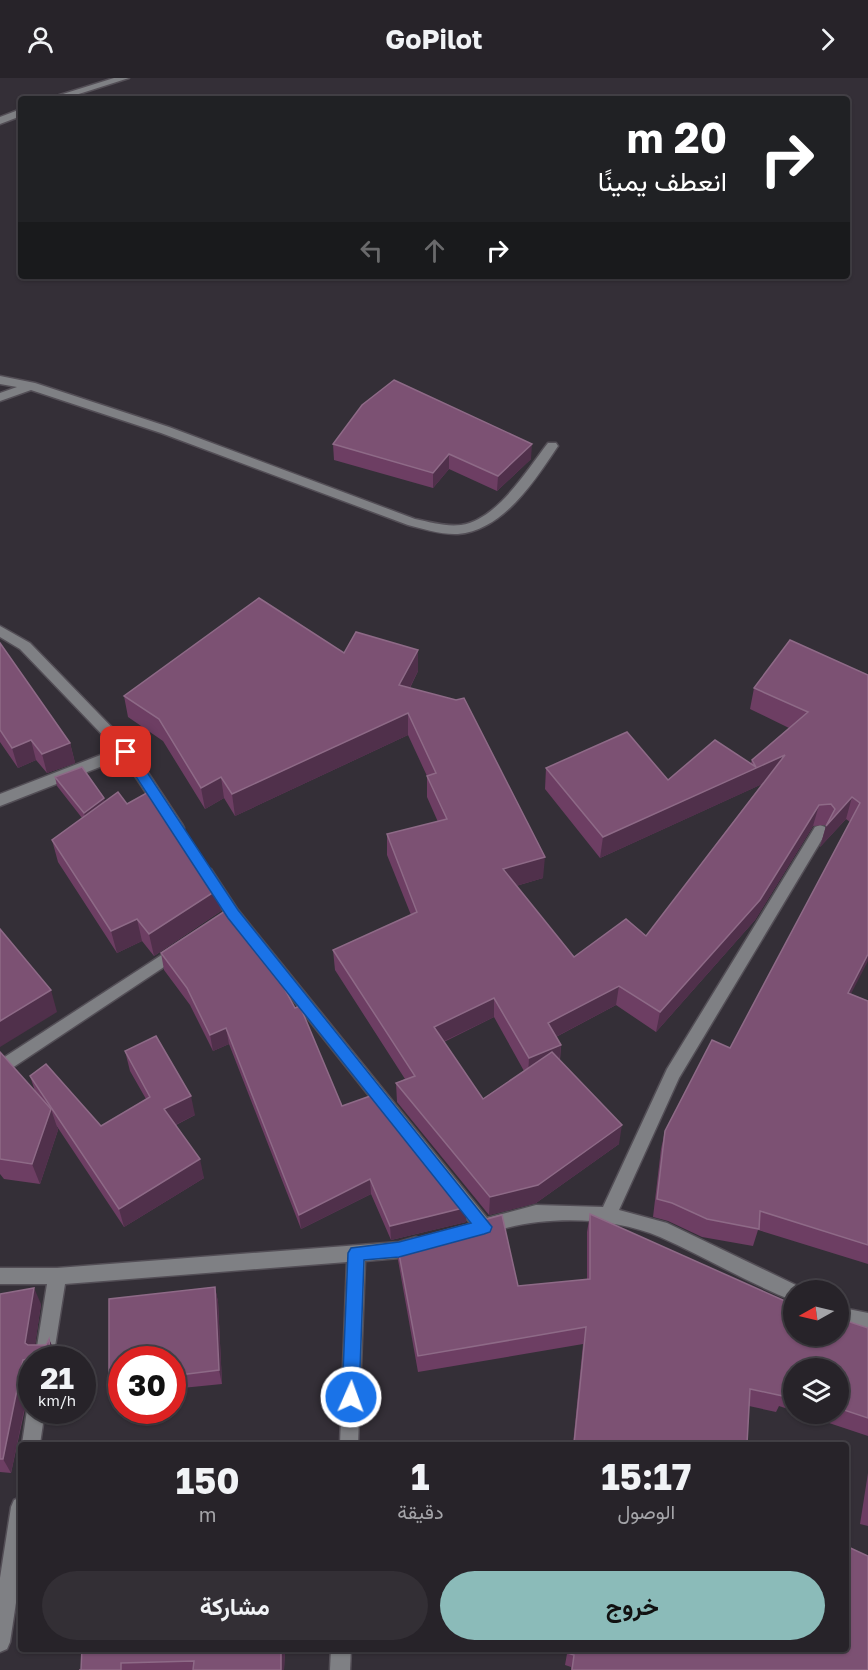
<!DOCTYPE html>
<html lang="ar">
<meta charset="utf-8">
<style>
:root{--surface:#272329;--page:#332f35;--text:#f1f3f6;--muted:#a4a4a8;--line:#434046;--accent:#8bbbb9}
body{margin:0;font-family:"Golos Text",Vazirmatn,sans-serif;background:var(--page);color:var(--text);direction:rtl;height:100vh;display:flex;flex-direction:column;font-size:22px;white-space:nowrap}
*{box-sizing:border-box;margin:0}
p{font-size:20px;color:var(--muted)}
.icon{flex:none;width:33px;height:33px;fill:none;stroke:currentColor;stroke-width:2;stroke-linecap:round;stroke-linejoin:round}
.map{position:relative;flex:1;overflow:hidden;direction:ltr}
.drawer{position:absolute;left:18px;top:1364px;width:831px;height:210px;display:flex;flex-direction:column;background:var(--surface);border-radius:6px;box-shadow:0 2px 4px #0004,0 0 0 2px var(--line);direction:rtl}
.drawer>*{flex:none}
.guide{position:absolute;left:18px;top:18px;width:832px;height:183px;border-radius:6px;box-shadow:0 2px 4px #0004,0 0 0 2px var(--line);direction:rtl;background:#202124;color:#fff;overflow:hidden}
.needle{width:39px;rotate:262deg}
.buttons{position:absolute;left:783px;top:1202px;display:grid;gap:12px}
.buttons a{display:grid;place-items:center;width:66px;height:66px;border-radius:50%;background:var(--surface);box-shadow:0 2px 4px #0004,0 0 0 2px var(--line);font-size:30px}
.speed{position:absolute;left:18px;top:1268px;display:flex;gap:12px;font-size:30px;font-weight:700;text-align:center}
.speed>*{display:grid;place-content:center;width:78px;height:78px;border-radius:50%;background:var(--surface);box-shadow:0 2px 4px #0004,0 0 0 2px var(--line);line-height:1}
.speed small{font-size:15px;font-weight:400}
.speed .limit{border:9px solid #d22;background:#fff;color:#111}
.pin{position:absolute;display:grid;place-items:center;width:51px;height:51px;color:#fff;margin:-26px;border-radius:12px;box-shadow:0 3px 9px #0006}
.me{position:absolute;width:66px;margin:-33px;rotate:2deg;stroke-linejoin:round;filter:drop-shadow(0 0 4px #0008)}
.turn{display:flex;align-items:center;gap:21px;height:126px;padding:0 24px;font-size:27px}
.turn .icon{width:78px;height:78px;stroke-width:2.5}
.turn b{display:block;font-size:42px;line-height:51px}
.lanes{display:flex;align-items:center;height:57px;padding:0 24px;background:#0003;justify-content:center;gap:30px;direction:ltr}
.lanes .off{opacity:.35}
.eta{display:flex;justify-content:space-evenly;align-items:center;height:102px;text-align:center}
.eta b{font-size:36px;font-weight:700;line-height:42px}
.cta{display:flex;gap:12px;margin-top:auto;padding:12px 24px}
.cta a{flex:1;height:69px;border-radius:36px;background:var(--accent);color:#111;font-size:24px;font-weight:700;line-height:69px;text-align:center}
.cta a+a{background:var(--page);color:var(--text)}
header{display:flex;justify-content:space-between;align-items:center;height:78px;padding:0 24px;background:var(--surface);font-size:27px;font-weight:700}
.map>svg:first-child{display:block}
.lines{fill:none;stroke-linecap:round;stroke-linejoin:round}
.minor-casing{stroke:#534e56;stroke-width:3}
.minor{fill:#7f8084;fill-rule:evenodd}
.wall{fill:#6d3e63;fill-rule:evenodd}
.shaded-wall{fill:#50304b}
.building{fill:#7c5173;stroke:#8e6a87;stroke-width:1.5}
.route{fill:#1a73e8;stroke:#114b97;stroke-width:1.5}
</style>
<header><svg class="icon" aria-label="forward" viewBox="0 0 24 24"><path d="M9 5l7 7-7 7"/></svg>GoPilot<svg class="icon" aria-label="person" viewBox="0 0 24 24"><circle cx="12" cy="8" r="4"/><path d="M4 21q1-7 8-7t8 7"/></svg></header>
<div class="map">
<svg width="868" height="1592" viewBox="0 0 868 1592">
<rect width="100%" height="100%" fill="#342f37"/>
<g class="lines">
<defs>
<g id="minor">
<polygon points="114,0 129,0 63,21 47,21"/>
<polygon points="21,31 21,38 0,46 0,39"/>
<path d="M 0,298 L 35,305 L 169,349 L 415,441 C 430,444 446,449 461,447 C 497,442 527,392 548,365 L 556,365 L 558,368 C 535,402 504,452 458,456 C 442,457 424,451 408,447 L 161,355 L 31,312 L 0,323 L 0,315 L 17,309 L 0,306 Z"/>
<polygon points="0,548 30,565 131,669 182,746 184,750 182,754 172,754 123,680 0,728 0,716 116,671 20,571 0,559"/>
<path d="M 820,747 L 825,749 L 827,753 L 679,1000 L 619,1132 L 667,1145 L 800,1209 L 802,1212 L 794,1212 L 794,1223 C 748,1205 705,1179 660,1159 C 609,1137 536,1137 484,1157 L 478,1155 L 228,840 L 199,795 L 201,791 L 211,791 L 238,832 L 487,1140 L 536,1127 L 603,1129 L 667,991 L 815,749 Z"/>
<polygon points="177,867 182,869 185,873 182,877 0,998 0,982"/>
<polygon points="416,1159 422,1161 425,1167 422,1173 399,1180 365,1183 358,1366 340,1366 347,1184 65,1206 53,1281 35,1281 47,1206 0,1206 0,1190 57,1190 399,1164"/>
<polygon points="838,1229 868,1235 868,1253 838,1246"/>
<polygon points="32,1325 32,1332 45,1332 40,1366 22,1366 27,1332"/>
<polygon points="21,1419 21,1492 10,1564 7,1571 0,1574 0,1500 11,1429 14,1422"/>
<polygon points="331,1570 351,1570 350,1592 330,1592"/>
</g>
</defs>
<use href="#minor" class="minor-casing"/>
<use href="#minor" class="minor"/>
</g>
<g class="wall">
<polygon points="333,366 531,381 497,413 449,391 433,410 334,382"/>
<polygon points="0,565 70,665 75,685 47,695 36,682 18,690 0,664"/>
<path d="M 418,572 L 418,593 L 410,610 L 543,800 L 516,808 L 574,879 L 646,858 L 762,706 L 600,780 L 545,711 L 546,690 L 668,702 L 751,685 L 752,682 L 789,650 L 750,631 L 754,610 L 868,597 L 851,916 L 868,923 L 868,1186 L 758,1152 L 753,1168 L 702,1159 L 668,1143 L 653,1139 L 661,1071 L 665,1053 L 730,970 L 850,744 L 846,741 L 820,769 L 826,748 L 825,747 L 813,748 L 755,842 L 656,954 L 616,927 L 556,959 L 561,967 L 560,982 L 619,1066 L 536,1125 L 489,1137 L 397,1024 L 396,1005 L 405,1001 L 335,892 L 333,872 L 411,837 L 387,777 L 387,756 L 438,744 L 427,719 L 427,698 L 408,657 L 235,738 L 224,720 L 205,731 L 163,663 L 128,639 L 124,618 L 344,575 ZM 494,939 L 524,993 L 483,1021 L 444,964 Z"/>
<polygon points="55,699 105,723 127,726 217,812 221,833 154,878 142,863 117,875 58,784 52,762 82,740 57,708"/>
<polygon points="161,875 342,1028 467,1129 466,1144 391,1162 371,1116 301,1151 229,966 213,973 190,927 164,892"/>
<polygon points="125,973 195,1037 176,1047 204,1100 124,1149 56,1047 58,1052 40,1106 4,1101 0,1096 0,974 35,1013 30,998 101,1048 146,1021 130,993"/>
<polygon points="590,1136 785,1223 868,1250 868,1358 799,1335 838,1335 838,1290 794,1290 794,1333 779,1328 776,1334 749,1328 747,1366 573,1366 583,1266 418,1294 398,1182 397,1165 518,1208 587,1202 587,1154"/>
<polygon points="215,1209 218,1224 222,1306 172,1311 172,1281 122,1281 122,1317 114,1318 109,1305 109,1221"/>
<polygon points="0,1216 41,1226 35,1267 46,1267 49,1261 56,1277 56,1281 32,1281 32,1298 11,1395 0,1394"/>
<polygon points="868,1395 868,1448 860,1446"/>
<polygon points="82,1570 285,1570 284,1592 79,1592 81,1592"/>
<polygon points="568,1570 868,1592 571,1592 571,1589 565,1587"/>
</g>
<g class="shaded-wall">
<polygon points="532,366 531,381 497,413 498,398"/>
<polygon points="449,376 449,391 433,410 433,395"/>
<polygon points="418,572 418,593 400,629 399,607"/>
<polygon points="408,635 408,657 235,738 232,716"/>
<polygon points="31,662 36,682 18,690 12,670"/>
<polygon points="70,665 75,685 47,695 42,676"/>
<polygon points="785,677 780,698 600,780 603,759"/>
<polygon points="221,699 224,720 205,731 201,710"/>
<polygon points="852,719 846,741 820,769 826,748"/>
<polygon points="104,720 106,729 86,744 84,735"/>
<polygon points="819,727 813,748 755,842 656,954 660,934"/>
<polygon points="545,779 543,800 502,812 503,791"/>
<polygon points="217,812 221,833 154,878 149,856"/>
<polygon points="137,841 142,863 117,875 111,853"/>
<polygon points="868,876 868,883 841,935 848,915"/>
<polygon points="619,908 616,927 546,964 548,945"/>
<polygon points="51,912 57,934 0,969 0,943"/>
<polygon points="494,920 494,939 434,968 434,949"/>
<polygon points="226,950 229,966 213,973 210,957"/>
<polygon points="561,967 559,986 528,999 529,980"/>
<polygon points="191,1018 195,1037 169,1050 164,1031"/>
<polygon points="51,1031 58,1052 40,1106 32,1086"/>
<polygon points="622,1047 619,1066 536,1125 489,1137 490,1119"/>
<polygon points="200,1081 204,1100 124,1149 119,1131"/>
<polygon points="370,1101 371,1116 301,1151 299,1137"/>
<polygon points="467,1129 466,1144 391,1162 390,1148"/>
<polygon points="215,1209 218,1224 222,1306 219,1292"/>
<polygon points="34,1210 41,1226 33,1281 25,1265"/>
<polygon points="49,1261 56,1277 56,1281 51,1281 50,1277"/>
<polygon points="23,1282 31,1298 11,1395 3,1381"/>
<polygon points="281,1570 285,1570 284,1592 281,1592"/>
</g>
<g class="building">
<polygon points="394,302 532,366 498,398 449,376 433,395 333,366 362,327"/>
<polygon points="259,520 344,575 356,554 418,572 399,607 456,622 464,620 545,779 503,791 574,879 626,841 646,858 785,677 603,759 546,690 627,654 668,702 715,662 756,689 752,682 808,634 754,610 790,562 868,597 868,876 848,915 868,923 868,1167 760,1133 759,1151 707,1141 672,1125 657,1121 665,1053 712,962 730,970 860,725 852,719 826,748 835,731 831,726 819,727 760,822 660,934 619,908 548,945 561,967 529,980 494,920 434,949 483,1021 552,974 622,1047 538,1107 490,1119 396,1005 415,998 333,872 417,834 387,756 447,741 427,698 436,695 408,635 232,716 221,699 201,710 159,641 124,618"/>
<polygon points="0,565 70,665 42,676 31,662 12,670 0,652"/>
<polygon points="82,689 104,720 84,735 55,699"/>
<polygon points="152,712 217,812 149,856 137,841 111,853 52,762 118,714 127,726"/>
<polygon points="228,831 270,884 295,930 300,928 342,1028 376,1016 467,1129 390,1148 370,1101 299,1137 226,950 210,957 187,910 161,875"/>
<polygon points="0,851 51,912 0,943"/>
<polygon points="156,958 191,1018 164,1031 200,1081 119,1131 30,998 46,986 101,1048 150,1019 125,973"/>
<polygon points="0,974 51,1031 32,1086 0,1081"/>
<polygon points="590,1136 785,1223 794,1226 794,1257 838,1257 838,1240 868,1250 868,1340 838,1330 838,1290 794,1290 794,1315 783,1312 783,1318 750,1311 747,1366 574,1366 586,1249 418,1278 397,1165 502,1137 518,1208 590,1201"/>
<polygon points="215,1209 219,1292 172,1298 172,1281 122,1281 122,1304 109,1305 109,1221"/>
<polygon points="34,1210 25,1265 28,1267 46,1267 49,1261 50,1277 23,1282 3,1381 0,1381 0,1216"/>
<polygon points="846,1468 868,1478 868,1592 572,1592 574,1577 567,1575 568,1570 846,1570"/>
<polygon points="82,1570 281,1570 281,1592 193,1592 194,1583 121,1585 121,1592 79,1592 81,1592"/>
</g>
<polygon class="route" points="126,669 131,670 238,832 492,1149 490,1154 484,1156 399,1179 364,1182 359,1319 357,1325 351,1327 345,1325 342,1319 348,1175 351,1170 399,1164 471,1145 228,840 122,677 120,674 122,670"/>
</svg>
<div class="buttons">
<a><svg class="needle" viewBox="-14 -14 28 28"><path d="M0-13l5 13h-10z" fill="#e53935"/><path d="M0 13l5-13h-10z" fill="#a4a4a8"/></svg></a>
<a><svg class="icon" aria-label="layers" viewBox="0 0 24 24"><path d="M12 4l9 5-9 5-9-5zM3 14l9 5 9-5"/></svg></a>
</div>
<div class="speed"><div>21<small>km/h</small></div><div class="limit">30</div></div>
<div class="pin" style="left:126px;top:674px;background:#d93025"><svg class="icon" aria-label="arrive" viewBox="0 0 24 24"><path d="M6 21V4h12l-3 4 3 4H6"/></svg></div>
<svg class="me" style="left:351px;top:1319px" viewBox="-20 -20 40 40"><circle r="17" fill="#1a73e8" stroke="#fff" stroke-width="3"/><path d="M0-11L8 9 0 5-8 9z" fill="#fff"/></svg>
<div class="guide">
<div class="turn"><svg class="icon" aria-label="right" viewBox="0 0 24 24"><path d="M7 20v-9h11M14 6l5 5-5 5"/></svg><div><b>20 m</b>انعطف يمينًا</div></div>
<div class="lanes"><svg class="icon off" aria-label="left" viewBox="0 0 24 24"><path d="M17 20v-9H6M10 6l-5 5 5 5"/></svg><svg class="icon off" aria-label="ahead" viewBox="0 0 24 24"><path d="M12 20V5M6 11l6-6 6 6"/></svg><svg class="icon" aria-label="right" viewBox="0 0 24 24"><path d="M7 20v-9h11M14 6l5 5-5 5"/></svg></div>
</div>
<section class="drawer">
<div class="eta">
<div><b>15:17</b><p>الوصول</p></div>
<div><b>1</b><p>دقيقة</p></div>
<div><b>150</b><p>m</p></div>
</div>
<div class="cta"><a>خروج</a><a>مشاركة</a></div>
</section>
</div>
